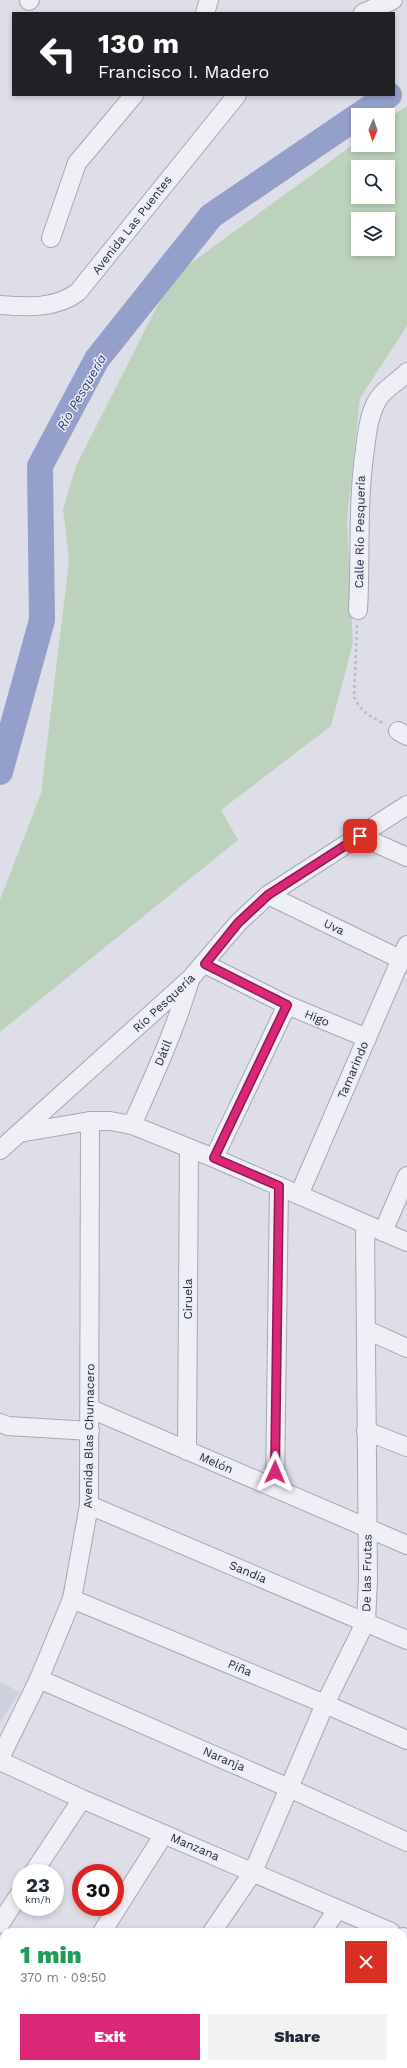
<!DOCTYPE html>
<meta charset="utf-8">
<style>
:root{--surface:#fff;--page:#f2f2f3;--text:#1f2937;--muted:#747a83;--accent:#db2777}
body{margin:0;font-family:"Work Sans",sans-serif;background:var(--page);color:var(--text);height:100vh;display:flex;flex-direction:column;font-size:15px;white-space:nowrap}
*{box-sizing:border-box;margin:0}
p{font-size:13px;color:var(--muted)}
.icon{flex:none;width:22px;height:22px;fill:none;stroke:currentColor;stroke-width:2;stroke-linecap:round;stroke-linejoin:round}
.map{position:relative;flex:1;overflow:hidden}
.drawer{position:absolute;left:0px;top:1928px;width:407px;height:140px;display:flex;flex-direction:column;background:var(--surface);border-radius:12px 12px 0 0;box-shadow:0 2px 6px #0003}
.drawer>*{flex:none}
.top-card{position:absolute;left:12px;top:12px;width:383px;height:84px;border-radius:0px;box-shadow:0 2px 6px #0003;background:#202124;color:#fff;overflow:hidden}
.needle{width:26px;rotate:182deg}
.tools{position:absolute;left:351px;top:108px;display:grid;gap:8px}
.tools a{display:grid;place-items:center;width:44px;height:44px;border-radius:0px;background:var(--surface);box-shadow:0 2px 6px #0003;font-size:20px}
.speed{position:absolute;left:12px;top:1864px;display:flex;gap:8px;font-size:20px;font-weight:700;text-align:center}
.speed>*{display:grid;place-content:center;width:52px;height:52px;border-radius:50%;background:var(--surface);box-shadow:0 2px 6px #0003;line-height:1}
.speed small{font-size:10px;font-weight:400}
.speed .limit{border:6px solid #d22;background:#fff;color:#111}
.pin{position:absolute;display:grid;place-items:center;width:34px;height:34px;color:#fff;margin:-17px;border-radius:8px;box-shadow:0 2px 6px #0006}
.me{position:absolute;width:44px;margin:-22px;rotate:1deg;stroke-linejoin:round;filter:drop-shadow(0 0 3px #0008)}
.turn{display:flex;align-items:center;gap:14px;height:84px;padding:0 20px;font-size:18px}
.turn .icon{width:52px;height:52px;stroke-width:2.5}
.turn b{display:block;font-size:28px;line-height:34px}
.round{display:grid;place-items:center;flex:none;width:42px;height:42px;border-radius:0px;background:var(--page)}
.overview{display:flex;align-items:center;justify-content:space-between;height:68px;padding:0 20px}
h1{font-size:24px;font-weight:800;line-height:30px;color:#1e9e55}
.action{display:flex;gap:8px;margin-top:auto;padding:8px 20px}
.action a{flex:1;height:46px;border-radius:0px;background:var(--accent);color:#fff;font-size:16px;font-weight:800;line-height:46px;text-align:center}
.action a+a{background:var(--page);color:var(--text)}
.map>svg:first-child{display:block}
.built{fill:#ced0dd}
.green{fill:#bdd2bd;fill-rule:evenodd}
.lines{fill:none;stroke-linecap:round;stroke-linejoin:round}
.river{stroke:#95a0ca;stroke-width:26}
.minor-casing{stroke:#a6a7b5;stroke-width:20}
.path{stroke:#babcc6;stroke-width:2.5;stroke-dasharray:3 3;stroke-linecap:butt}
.minor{stroke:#eff0f6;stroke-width:18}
.route-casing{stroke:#8e194d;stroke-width:10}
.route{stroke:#db2777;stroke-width:7}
.labels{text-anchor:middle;stroke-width:3;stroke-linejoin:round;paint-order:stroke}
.street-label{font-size:12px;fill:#25283f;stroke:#ecedf5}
.water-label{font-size:13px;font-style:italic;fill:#2e3a74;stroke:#ecedf5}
</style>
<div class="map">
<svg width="407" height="2068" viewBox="0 0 407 2068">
<rect width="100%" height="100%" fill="#dddee8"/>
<polygon class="built" points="0,1682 20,1692 0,1723"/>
<path class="green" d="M 407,106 L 407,326 L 360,398 L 347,520 L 353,643 L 331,726 L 221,810 L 238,840 L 0,1032 L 0,900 L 41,793 L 69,561 L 63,509 L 76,466 L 172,277 L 358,141 L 358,145 L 388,145 L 388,119 ZM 358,167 L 388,167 L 388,197 L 358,197 ZM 358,219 L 388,219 L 388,249 L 358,249 Z"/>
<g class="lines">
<g class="river">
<polyline points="360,115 389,95"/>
<polyline points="0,772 42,620 40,466 97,359 211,216 358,116"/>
</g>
<defs>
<g id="minor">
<polyline points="29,1 30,0"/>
<polyline points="205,13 209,0"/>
<polyline points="363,13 393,0"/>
<polyline points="51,238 77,163 134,95"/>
<path d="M 0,305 C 27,307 56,309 78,292 L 237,95"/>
<path d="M 358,610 C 361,556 357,503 365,449 C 367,432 369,414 378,399 C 386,387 398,382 407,372"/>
<polyline points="398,731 407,736"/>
<polyline points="360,836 407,857"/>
<polyline points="268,895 400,959"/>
<polyline points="205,964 287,1005 367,1038"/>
<path d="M 132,1125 C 153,1078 175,1030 190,980"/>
<polyline points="19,1133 90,1121 110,1121 132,1125 214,1158 407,1242"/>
<polyline points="0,1150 190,979 238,923 268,895 407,805"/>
<polyline points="214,1158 287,1005"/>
<polyline points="299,1195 407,945"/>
<polyline points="383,1232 407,1176"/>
<polyline points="367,1330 407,1348"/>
<polyline points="91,1409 407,1545"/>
<polyline points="0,1423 8,1426 90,1431"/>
<polyline points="366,1431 407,1447"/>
<polyline points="187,1451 189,1148"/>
<polyline points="275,1487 279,1186"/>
<polyline points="89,1505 407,1640"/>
<polyline points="72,1599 325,1704 407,1740"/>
<polyline points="39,1679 289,1788 407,1842"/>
<polyline points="0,1758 39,1679 72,1599 89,1505 90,1121"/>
<polyline points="0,1761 82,1799 391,1932"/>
<polyline points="33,1873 82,1799"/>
<polyline points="0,1924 21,1892"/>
<polyline points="102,1932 164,1834"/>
<polyline points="212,1932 253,1872 325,1704 366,1621 368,1580 365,1225"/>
<polyline points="322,1932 337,1910"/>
<polyline points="403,1937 407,1939"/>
<polyline points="0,1964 4,1967"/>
<polyline points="403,1977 407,1971"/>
<polyline points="163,2064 169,2068"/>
<polyline points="13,2068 15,2064"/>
<polyline points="120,2068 122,2064"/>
<polyline points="227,2068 230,2064"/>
<polyline points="341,2068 344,2064"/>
</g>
</defs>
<use href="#minor" class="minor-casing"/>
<path class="path" d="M 357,625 L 354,697 C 361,712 371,717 385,724"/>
<use href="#minor" class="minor"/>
</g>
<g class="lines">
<defs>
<polyline id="route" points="275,1472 279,1186 214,1158 287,1005 205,964 238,923 268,895 360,836"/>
</defs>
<use href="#route" class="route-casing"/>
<use href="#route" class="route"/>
</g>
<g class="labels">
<g class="street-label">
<text transform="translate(132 225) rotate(-52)" y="4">Avenida Las Puentes</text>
<text transform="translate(360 532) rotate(-89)" y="4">Calle Río Pesquería</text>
<text transform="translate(334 927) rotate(26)" y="4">Uva</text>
<text transform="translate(164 1003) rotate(-43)" y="4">Río Pesquería</text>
<text transform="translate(317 1018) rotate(22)" y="4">Higo</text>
<text transform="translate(163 1053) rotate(-68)" y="4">Dátil</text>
<text transform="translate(353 1070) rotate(-67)" y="4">Tamarindo</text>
<text transform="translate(188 1299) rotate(-90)" y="4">Ciruela</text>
<text transform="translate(89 1436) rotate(-89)" y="4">Avenida Blas Chumacero</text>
<text transform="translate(216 1463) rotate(23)" y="4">Melón</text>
<text transform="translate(248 1572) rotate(23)" y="4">Sandía</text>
<text transform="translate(367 1573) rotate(-89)" y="4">De las Frutas</text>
<text transform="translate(240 1668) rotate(23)" y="4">Piña</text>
<text transform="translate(224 1759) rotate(23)" y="4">Naranja</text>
<text transform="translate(195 1847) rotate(23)" y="4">Manzana</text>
</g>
<g class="water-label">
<text transform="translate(81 392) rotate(-60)" y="5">Río Pesquería</text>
</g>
</g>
</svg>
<div class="tools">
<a><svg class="needle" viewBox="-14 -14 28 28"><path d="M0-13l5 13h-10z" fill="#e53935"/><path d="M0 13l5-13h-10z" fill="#747a83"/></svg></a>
<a><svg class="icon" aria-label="search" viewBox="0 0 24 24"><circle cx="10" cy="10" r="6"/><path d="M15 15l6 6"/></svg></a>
<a><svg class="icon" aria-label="layers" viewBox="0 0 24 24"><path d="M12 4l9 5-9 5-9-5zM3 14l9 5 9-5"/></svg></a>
</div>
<div class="speed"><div>23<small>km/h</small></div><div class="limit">30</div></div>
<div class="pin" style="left:360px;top:836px;background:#d93025"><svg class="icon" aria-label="arrive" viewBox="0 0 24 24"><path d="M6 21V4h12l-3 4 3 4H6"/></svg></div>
<svg class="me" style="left:275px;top:1472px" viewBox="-20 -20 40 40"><path d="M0-17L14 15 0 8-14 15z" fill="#db2777" stroke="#fff" stroke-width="4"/></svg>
<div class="top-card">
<div class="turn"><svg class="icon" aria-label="left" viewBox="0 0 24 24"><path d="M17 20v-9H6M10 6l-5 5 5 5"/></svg><div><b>130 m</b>Francisco I. Madero</div></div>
</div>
<section class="drawer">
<div class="overview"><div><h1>1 min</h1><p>370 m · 09:50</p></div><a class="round" style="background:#d93025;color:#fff"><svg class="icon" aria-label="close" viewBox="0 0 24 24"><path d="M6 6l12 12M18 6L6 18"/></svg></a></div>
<div class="action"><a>Exit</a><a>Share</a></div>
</section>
</div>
